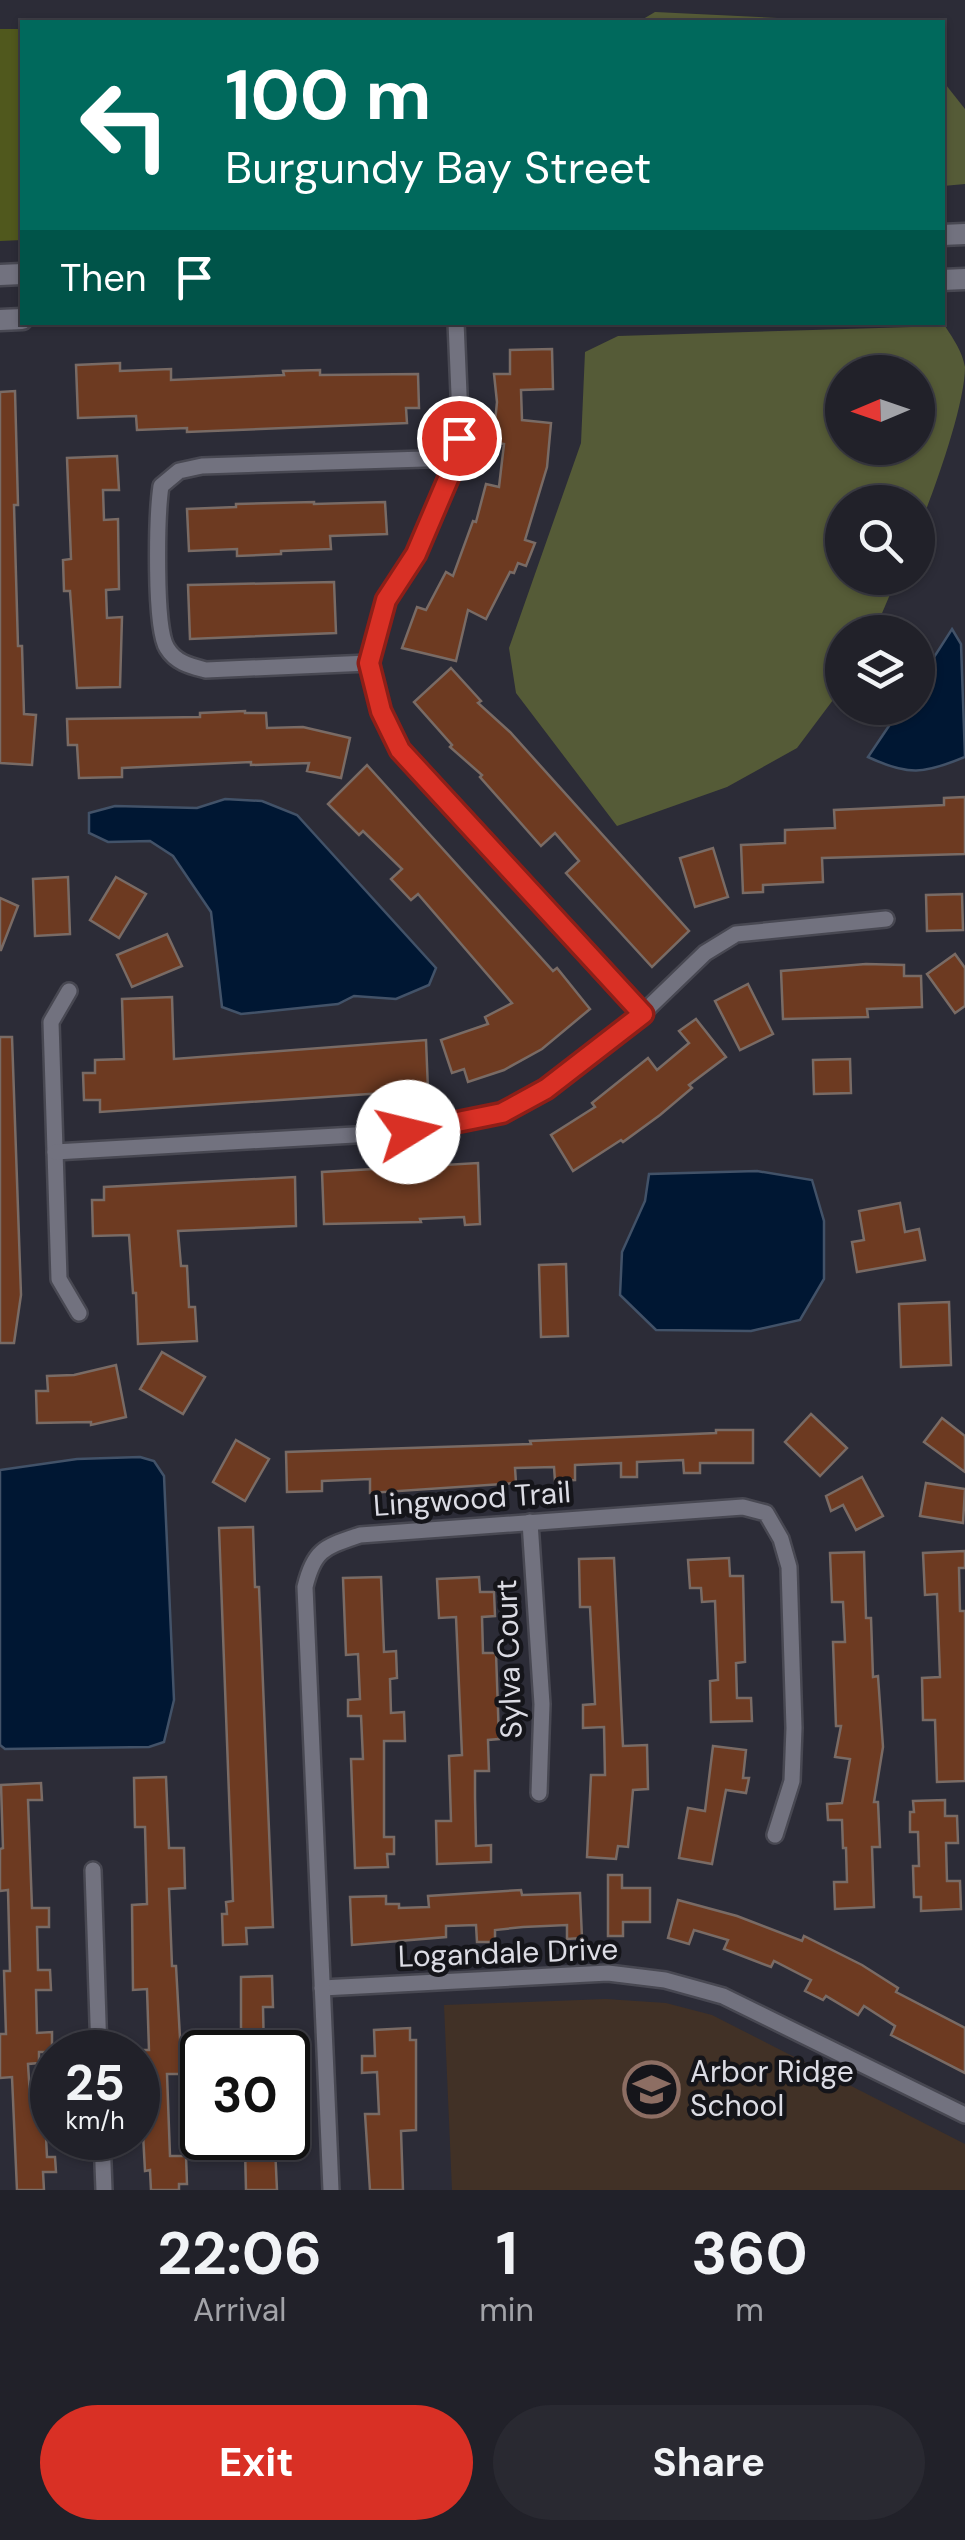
<!DOCTYPE html>
<style>
:root{--surface:#212129;--page:#292931;--text:#f1f3f6;--muted:#a2a3a8;--line:#3e3e46;--accent:#d93025}
body{margin:0;font-family:"DM Sans",sans-serif;background:var(--page);color:var(--text);height:100vh;display:flex;flex-direction:column;font-size:38px;white-space:nowrap}
*{box-sizing:border-box;margin:0}
p{font-size:32px;color:var(--muted)}
.icon{flex:none;width:55px;height:55px;fill:none;stroke:currentColor;stroke-width:2;stroke-linecap:round;stroke-linejoin:round}
.map{position:relative;height:2190px;overflow:hidden}
.sheet{display:flex;flex-direction:column;background:var(--surface);flex:1}
.sheet>*{flex:none}
.top-card{position:absolute;left:20px;top:20px;width:925px;height:305px;border-radius:0px;box-shadow:0 2px 8px #0004,0 0 0 2px var(--line);background:#00695c;color:#fff;overflow:hidden}
.needle{width:65px;rotate:268deg}
.buttons{position:absolute;left:825px;top:355px;display:grid;gap:20px}
.buttons a{display:grid;place-items:center;width:110px;height:110px;border-radius:50%;background:var(--surface);box-shadow:0 2px 8px #0004,0 0 0 2px var(--line);font-size:50px}
.speed{position:absolute;left:30px;top:2030px;display:flex;gap:20px;font-size:50px;font-weight:700;text-align:center}
.speed>*{display:grid;place-content:center;width:130px;height:130px;border-radius:50%;background:var(--surface);box-shadow:0 2px 8px #0004,0 0 0 2px var(--line);line-height:1}
.speed small{font-size:25px;font-weight:400}
.speed .limit{border:5px solid #111;border-radius:15px;background:#fff;color:#111}
.pin{position:absolute;display:grid;place-items:center;width:85px;height:85px;color:#fff;margin:-42px;border:5px solid #fff;border-radius:50%;box-shadow:0 2px 10px #0007}
.me{position:absolute;width:110px;margin:-55px;rotate:81deg;stroke-linejoin:round;filter:drop-shadow(0 0 8px #0008)}
.turn{display:flex;align-items:center;gap:35px;height:210px;padding:0 40px;font-size:45px}
.turn .icon{width:130px;height:130px;stroke-width:2.5}
.turn b{display:block;font-size:70px;line-height:85px}
.then{display:flex;align-items:center;height:95px;padding:0 40px;background:#0003;gap:20px;font-size:38px}
.eta{display:flex;justify-content:space-evenly;align-items:center;height:170px;text-align:center}
.eta b{font-size:60px;font-weight:700;line-height:70px}
.primary-button{display:flex;gap:20px;margin-top:auto;padding:20px 40px}
.primary-button a{flex:1;height:115px;border-radius:60px;background:var(--accent);color:#fff;font-size:40px;font-weight:700;line-height:115px;text-align:center}
.primary-button a+a{background:var(--page);color:var(--text)}
.map>svg:first-child{display:block}
.education{fill:#413126}
.green{fill:#555b37;fill-rule:evenodd}
.forest{fill:#50581d}
.water{fill:#001733;stroke:#425268;stroke-width:2.5}
.building{fill:#6d3a21;stroke:#796b65;stroke-width:2.5}
.lines{fill:none;stroke-linecap:round;stroke-linejoin:round}
.street-casing{stroke:#484852;stroke-width:20}
.secondary-casing{stroke:#484852;stroke-width:25}
.street{stroke:#72727f;stroke-width:15}
.secondary{stroke:#72727f;stroke-width:20}
.route-casing{stroke:#8d1f18;stroke-width:25}
.route{stroke:#d93025;stroke-width:18}
.labels{text-anchor:middle;stroke-width:9;stroke-linejoin:round;paint-order:stroke}
.street-label{font-size:30px;fill:#dcdce4;stroke:#15151a}
.poi-label{font-size:30px;fill:#dcdce4;stroke:#15151a;text-anchor:start}
</style>
<div class="map">
<svg width="965" height="2190" viewBox="0 0 965 2190">
<rect width="100%" height="100%" fill="#2c2c37"/>
<polygon class="education" points="606,1999 666,2003 712,2015 965,2144 965,2190 452,2190 444,2005"/>
<g class="green">
<polygon points="655,12 818,20 827,22 638,22"/>
<polygon points="942,80 965,109 965,184 943,186"/>
<path d="M 945,326 C 954,340 962,351 965,367 C 965,406 933,494 918,530 L 918,502 L 842,502 L 842,578 L 897,578 L 874,632 L 842,632 L 842,688 L 797,748 L 727,787 L 617,826 L 516,693 L 509,648 L 581,443 L 585,352 L 618,336 ZM 842,372 L 918,372 L 918,448 L 842,448 Z"/>
</g>
<g class="forest">
<polygon points="642,18 638,22 383,22"/>
<polygon points="0,29 22,29 22,240 0,241"/>
</g>
<g class="water">
<path d="M 952,629 L 961,644 L 965,757 C 924,774 908,776 868,757 L 901,708 L 918,708 L 918,682 Z"/>
<polygon points="225,799 262,801 297,815 436,968 429,985 396,999 354,996 338,1004 241,1014 222,1007 211,912 173,856 150,841 108,842 89,833 89,813 115,806 197,808"/>
<polygon points="757,1171 812,1180 824,1221 824,1279 800,1320 751,1331 656,1330 620,1295 622,1252 645,1201 649,1174"/>
<polygon points="140,1457 154,1461 164,1476 174,1700 164,1742 149,1747 5,1749 0,1745 0,1470 77,1459"/>
</g>
<g class="building">
<polygon points="552,349 553,389 521,390 522,420 551,423 547,467 525,540 535,543 526,566 518,563 514,573 510,572 486,619 468,610 456,661 402,648 417,607 426,610 446,572 453,576 473,521 476,522 486,484 499,487 504,444 493,442 497,402 494,374 510,374 510,350"/>
<polygon points="120,363 120,371 171,369 171,380 284,375 283,371 320,370 320,375 418,374 419,408 406,408 407,423 187,432 187,428 137,430 136,416 78,418 76,365"/>
<polygon points="15,391 18,505 14,505 18,646 22,646 24,714 36,715 32,765 0,763 0,392"/>
<polygon points="117,456 119,490 103,490 104,520 118,519 119,589 106,590 107,618 122,617 120,687 77,688 70,591 64,591 63,560 71,559 67,458"/>
<polygon points="314,502 314,504 385,502 387,534 330,536 331,549 281,551 281,554 237,556 237,549 189,551 187,509 236,507 236,504"/>
<polygon points="334,582 336,633 190,639 188,585"/>
<polygon points="451,668 481,701 478,703 510,732 689,931 652,967 566,873 579,861 555,833 541,846 480,777 482,775 450,747 452,745 414,702"/>
<polygon points="245,711 245,713 266,713 267,728 303,727 350,738 341,778 307,771 309,763 251,765 251,762 122,768 122,777 79,778 77,745 68,745 67,719 200,717 200,713"/>
<polygon points="367,765 553,971 557,968 590,1009 542,1049 504,1070 468,1082 464,1069 452,1073 441,1040 488,1024 485,1017 512,1003 418,894 411,900 391,879 402,869 363,831 359,835 328,804"/>
<polygon points="965,797 965,854 822,858 823,882 763,885 763,892 743,893 741,845 785,843 785,830 835,828 834,810 944,805 944,798"/>
<polygon points="713,848 728,897 695,907 680,858"/>
<polygon points="68,877 70,934 35,936 33,879"/>
<polygon points="116,877 146,894 119,938 90,920"/>
<polygon points="962,894 963,930 927,931 926,895"/>
<polygon points="0,898 18,906 1,950 0,950"/>
<polygon points="167,934 182,966 132,987 117,955"/>
<polygon points="955,954 965,968 965,1006 955,1013 927,974"/>
<polygon points="866,964 904,965 904,976 921,976 922,1007 867,1009 868,1017 783,1019 781,971"/>
<polygon points="748,984 773,1034 740,1050 715,1001"/>
<polygon points="172,997 174,1059 426,1040 428,1090 100,1112 100,1100 84,1100 83,1073 95,1073 95,1060 124,1059 122,999"/>
<polygon points="696,1019 726,1057 689,1085 692,1088 660,1115 623,1142 621,1140 573,1171 551,1135 595,1107 592,1103 648,1058 657,1070 689,1043 679,1031"/>
<polygon points="0,1037 12,1037 21,1295 14,1343 0,1343"/>
<polygon points="850,1059 851,1093 814,1094 813,1060"/>
<polygon points="478,1163 480,1224 465,1225 464,1217 420,1219 421,1222 324,1224 322,1172"/>
<polygon points="295,1177 296,1226 178,1231 181,1266 187,1266 189,1307 195,1307 197,1341 138,1344 136,1293 133,1293 129,1235 93,1236 92,1200 104,1200 104,1187"/>
<polygon points="900,1203 905,1232 919,1229 925,1260 857,1272 852,1242 864,1240 859,1211"/>
<polygon points="566,1264 568,1336 541,1337 539,1265"/>
<polygon points="949,1302 951,1365 901,1367 899,1304"/>
<polygon points="162,1352 205,1377 183,1414 140,1389"/>
<polygon points="116,1365 126,1417 91,1425 91,1422 37,1423 36,1391 48,1391 47,1376 74,1375"/>
<polygon points="811,1414 847,1448 820,1476 785,1442"/>
<polygon points="942,1418 965,1436 965,1472 924,1442"/>
<polygon points="716,1430 753,1430 753,1463 700,1463 700,1473 684,1473 683,1460 637,1462 637,1477 621,1477 621,1463 575,1465 575,1480 555,1481 554,1467 515,1468 516,1483 370,1493 370,1479 322,1481 322,1491 287,1492 286,1452 531,1444 530,1441 716,1433"/>
<polygon points="236,1440 269,1459 245,1501 213,1482"/>
<polygon points="862,1477 883,1516 856,1530 843,1505 831,1511 826,1496"/>
<polygon points="926,1483 965,1489 963,1523 920,1516"/>
<polygon points="253,1527 255,1587 259,1587 273,1927 246,1928 247,1944 223,1945 222,1914 227,1914 226,1902 233,1901 219,1528"/>
<polygon points="965,1551 965,1568 959,1568 960,1611 965,1611 965,1781 937,1782 935,1720 923,1720 922,1678 940,1677 937,1594 925,1595 923,1553"/>
<polygon points="864,1552 866,1618 871,1618 873,1677 878,1676 883,1747 874,1802 878,1802 880,1847 872,1847 874,1907 835,1909 834,1882 847,1882 846,1848 843,1848 842,1820 828,1820 827,1804 842,1803 850,1759 835,1757 841,1726 836,1726 833,1642 845,1642 843,1602 832,1602 830,1553"/>
<polygon points="614,1558 623,1746 647,1745 648,1789 633,1790 628,1847 618,1846 616,1859 587,1857 591,1775 605,1775 604,1727 583,1728 583,1705 595,1704 590,1607 580,1607 579,1559"/>
<polygon points="729,1558 730,1576 743,1576 745,1662 736,1663 737,1698 751,1698 752,1721 711,1722 710,1681 718,1680 715,1601 702,1602 701,1588 690,1588 688,1560"/>
<polygon points="381,1577 384,1652 396,1651 397,1678 390,1679 391,1713 404,1712 405,1741 384,1741 384,1837 394,1837 394,1854 387,1854 388,1867 355,1868 351,1759 363,1759 361,1716 348,1716 348,1700 360,1699 358,1654 346,1655 343,1578"/>
<polygon points="479,1577 480,1592 494,1592 495,1616 482,1617 483,1653 496,1653 499,1739 488,1740 489,1771 475,1771 475,1797 476,1846 491,1845 491,1862 437,1864 436,1821 451,1821 449,1756 462,1755 456,1617 439,1618 437,1579"/>
<polygon points="713,1746 746,1750 743,1778 749,1778 746,1793 726,1790 712,1864 679,1858 688,1808 705,1811"/>
<polygon points="166,1777 169,1848 184,1848 185,1888 169,1889 172,1966 176,1966 182,2074 167,2074 170,2156 186,2156 187,2184 179,2184 179,2190 151,2190 150,2170 145,2171 143,2134 139,2134 138,2050 149,2050 147,1989 133,1990 132,1905 147,1904 145,1827 135,1827 134,1778"/>
<polygon points="41,1783 42,1800 28,1800 32,1908 49,1908 49,1927 37,1927 38,1970 50,1970 51,1990 36,1990 37,2033 52,2032 52,2052 39,2052 39,2063 28,2064 30,2096 44,2096 47,2157 55,2157 56,2172 43,2172 44,2190 17,2190 12,2077 0,2078 0,2034 6,2034 4,1971 10,1971 8,1890 0,1891 0,1849 3,1848 1,1785"/>
<polygon points="945,1800 945,1816 957,1816 958,1843 946,1843 947,1881 960,1881 961,1909 921,1911 921,1897 914,1897 913,1866 919,1866 918,1832 910,1832 910,1812 914,1812 913,1801"/>
<polygon points="608,1875 622,1875 622,1888 650,1888 650,1922 623,1922 623,1936 608,1936"/>
<polygon points="521,1890 522,1895 580,1893 582,1938 567,1939 567,1925 523,1927 495,1930 495,1942 477,1942 476,1925 446,1926 446,1937 352,1945 350,1897 386,1896 386,1904 399,1904 399,1908 429,1907 428,1896"/>
<polygon points="678,1900 737,1916 802,1941 804,1936 862,1965 898,1988 896,1992 965,2028 965,2073 891,2035 895,2026 864,2006 858,2015 826,1996 823,2000 805,1991 811,1980 774,1961 771,1967 724,1949 728,1940 694,1930 689,1944 668,1938"/>
<polygon points="272,1976 273,2007 263,2007 264,2052 241,2052 241,1977"/>
<polygon points="410,2028 410,2040 416,2040 416,2130 401,2131 403,2190 370,2190 365,2114 379,2114 377,2072 362,2073 362,2056 375,2056 374,2030"/>
<polygon points="275,2147 277,2190 246,2190 245,2148"/>
</g>
<g class="lines">
<defs>
<g id="street">
<polyline points="456,322 460,418 457,458 417,554 386,599 369,663 381,711 400,750 643,1013"/>
<path d="M 369,663 L 206,670 C 191,666 176,663 167,648 C 154,628 157,513 161,486 L 179,471 L 202,466 L 457,458"/>
<polyline points="69,991 51,1022 59,1279 79,1313"/>
<polyline points="55,1152 407,1132 502,1113 546,1089 582,1063 643,1013 705,953 736,934 886,919"/>
<polyline points="530,1522 542,1704 539,1793"/>
<polyline points="93,1870 99,2052"/>
<polyline points="322,1988 608,1973 665,1980 723,1996 965,2115"/>
<polyline points="102,2138 104,2190"/>
<path d="M 331,2190 L 305,1587 C 314,1549 325,1547 360,1535 L 743,1507 L 766,1513 L 781,1539 L 789,1567 L 794,1728 L 792,1781 L 775,1835"/>
</g>
<g id="secondary">
<polyline points="942,235 965,234"/>
<polyline points="0,275 22,274"/>
<polyline points="942,280 965,279"/>
<polyline points="0,320 22,319"/>
</g>
</defs>
<use href="#street" class="street-casing"/>
<use href="#secondary" class="secondary-casing"/>
<use href="#street" class="street"/>
<use href="#secondary" class="secondary"/>
</g>
<g class="lines">
<defs>
<polyline id="route" points="408,1132 502,1113 546,1089 643,1014 400,750 381,711 369,663 386,600 416,554 457,458 459,438"/>
</defs>
<use href="#route" class="route-casing"/>
<use href="#route" class="route"/>
</g>
<defs>
<symbol id="school-ring" viewBox="-11 -11 22 22"><circle r="9.5" fill="#15151a" stroke="#8d6e63" stroke-width="1.5"/><path d="M0-5L7-2L0 1L-7-2ZM-4 1L0 2.5L4 1V4Q0 6-4 4Z" fill="#8d6e63"/></symbol>
</defs>
<g fill-rule="evenodd">
<use href="#school-ring" x="620" y="2058" width="63" height="63"/>
</g>
<g class="labels">
<g class="street-label">
<text transform="translate(472 1499) rotate(-4)" y="10">Lingwood Trail</text>
<text transform="translate(509 1659) rotate(-92)" y="10">Sylva Court</text>
<text transform="translate(508 1953) rotate(-2)" y="10">Logandale Drive</text>
</g>
<g class="poi-label">
<text x="690" y="2082">Arbor Ridge<tspan x="690" dy="34">School</tspan></text>
</g>
</g>
</svg>
<div class="buttons">
<a><svg class="needle" viewBox="-14 -14 28 28"><path d="M0-13l5 13h-10z" fill="#e53935"/><path d="M0 13l5-13h-10z" fill="#a2a3a8"/></svg></a>
<a><svg class="icon" aria-label="search" viewBox="0 0 24 24"><circle cx="10" cy="10" r="6"/><path d="M15 15l6 6"/></svg></a>
<a><svg class="icon" aria-label="layers" viewBox="0 0 24 24"><path d="M12 4l9 5-9 5-9-5zM3 14l9 5 9-5"/></svg></a>
</div>
<div class="speed"><div>25<small>km/h</small></div><div class="limit">30</div></div>
<div class="pin" style="left:459px;top:438px;background:#d93025"><svg class="icon" aria-label="arrive" viewBox="0 0 24 24"><path d="M6 21V4h12l-3 4 3 4H6"/></svg></div>
<svg class="me" style="left:408px;top:1132px" viewBox="-20 -20 40 40"><circle r="19" fill="#fff"/><path d="M0-13L10 11 0 6-10 11z" fill="#d93025"/></svg>
<div class="top-card">
<div class="turn"><svg class="icon" aria-label="left" viewBox="0 0 24 24"><path d="M17 20v-9H6M10 6l-5 5 5 5"/></svg><div><b>100 m</b>Burgundy Bay Street</div></div>
<div class="then">Then<svg class="icon" aria-label="arrive" viewBox="0 0 24 24"><path d="M6 21V4h12l-3 4 3 4H6"/></svg></div>
</div>
</div>
<section class="sheet">
<div class="eta">
<div><b>22:06</b><p>Arrival</p></div>
<div><b>1</b><p>min</p></div>
<div><b>360</b><p>m</p></div>
</div>
<div class="primary-button"><a>Exit</a><a>Share</a></div>
</section>
